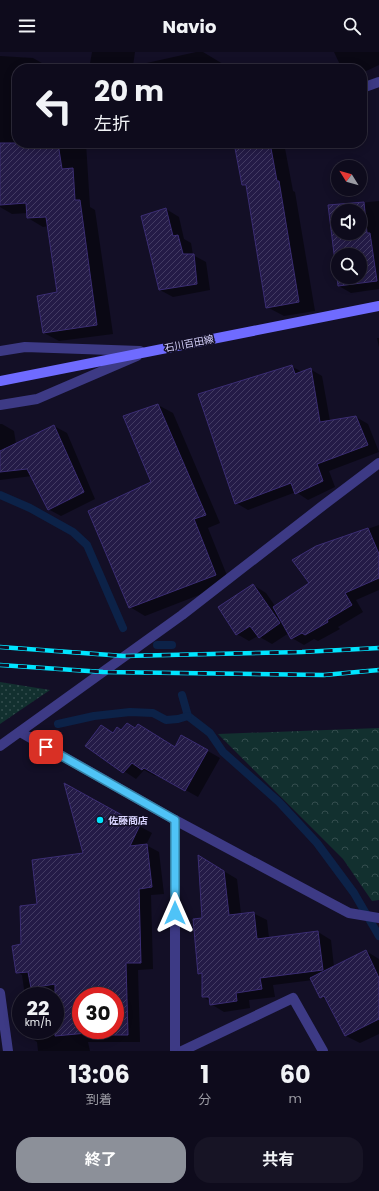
<!DOCTYPE html>
<html lang="ja">
<meta charset="utf-8">
<style>
:root{--surface:#0e0b1c;--page:#171425;--text:#f1f3f6;--muted:#9b9ba3;--line:#2e2b3b;--accent:#8c9099}
body{margin:0;font-family:Poppins,"Noto Sans JP",sans-serif;background:var(--page);color:var(--text);height:100vh;display:flex;flex-direction:column;font-size:15px;white-space:nowrap}
*{box-sizing:border-box;margin:0}
p{font-size:13px;color:var(--muted)}
.icon{flex:none;width:22px;height:22px;fill:none;stroke:currentColor;stroke-width:2;stroke-linecap:round;stroke-linejoin:round}
.map{position:relative;height:999px;overflow:hidden}
.panel{display:flex;flex-direction:column;background:var(--surface);flex:1}
.panel>*{flex:none}
.hud{position:absolute;left:12px;top:12px;width:355px;height:84px;border-radius:16px;box-shadow:0 2px 10px #0003,0 0 0 1px var(--line);background:#0e0b1c;color:var(--text);overflow:hidden}
.needle{width:26px;rotate:307deg}
.tools{position:absolute;left:331px;top:108px;display:grid;gap:8px}
.tools a{display:grid;place-items:center;width:36px;height:36px;border-radius:50%;background:var(--surface);box-shadow:0 2px 10px #0003,0 0 0 1px var(--line);font-size:20px}
.speed{position:absolute;left:12px;top:935px;display:flex;gap:8px;font-size:20px;font-weight:700;text-align:center}
.speed>*{display:grid;place-content:center;width:52px;height:52px;border-radius:50%;background:var(--surface);box-shadow:0 2px 10px #0003,0 0 0 1px var(--line);line-height:1}
.speed small{font-size:10px;font-weight:400}
.speed .limit{border:6px solid #d22;background:#fff;color:#111}
.pin{position:absolute;display:grid;place-items:center;width:34px;height:34px;color:#fff;margin:-17px;border-radius:8px;box-shadow:0 2px 6px #0006}
.me{position:absolute;width:44px;margin:-22px;rotate:0deg;stroke-linejoin:round;filter:drop-shadow(0 0 3px #0008)}
.turn{display:flex;align-items:center;gap:14px;height:84px;padding:0 16px;font-size:18px}
.turn .icon{width:52px;height:52px;stroke-width:2.5}
.turn b{display:block;font-size:28px;line-height:34px}
.eta{display:flex;justify-content:space-evenly;align-items:center;height:68px;text-align:center}
.eta b{font-size:24px;font-weight:700;line-height:28px}
.action{display:flex;gap:8px;margin-top:auto;padding:8px 16px}
.action a{flex:1;height:46px;border-radius:16px;background:var(--accent);color:#fff;font-size:16px;font-weight:700;line-height:46px;text-align:center}
.action a+a{background:var(--page);color:var(--text)}
header{display:flex;justify-content:space-between;align-items:center;height:52px;padding:0 16px;background:var(--surface);font-size:18px;font-weight:700}
.map>svg:first-child{display:block}
.grass{fill:url(#grass-dots)}
.forest{fill:url(#forest-crowns)}
.shadow{fill:#0007;fill-rule:evenodd}
.lines{fill:none;stroke-linecap:round;stroke-linejoin:round}
.stream{stroke:#0c2248;stroke-width:8}
.building{fill:url(#building-hatch);stroke:#3b2d73;fill-rule:evenodd}
.minor{stroke:#3d3a85;stroke-width:10}
.secondary{stroke:#6f6bff;stroke-width:10}
.rail-casing{stroke:#00e5ff;stroke-width:4.5}
.rail{stroke:#130f26;stroke-width:3;stroke-dasharray:9;stroke-linecap:butt}
.route-casing{stroke:#337fa1;stroke-width:10}
.route{stroke:#4fc3f7;stroke-width:7}
.poi-dot{fill:#00e5ff;stroke:#130f26;stroke-width:1.5}
.labels{text-anchor:middle;stroke-width:3;stroke-linejoin:round;paint-order:stroke}
.street-label{font-size:10px;fill:#d9d4ff;stroke:#130f26}
.poi-label{font-size:10px;font-weight:bold;fill:#d9d4ff;stroke:#130f26;text-anchor:start}
</style>
<header><svg class="icon" aria-label="menu" viewBox="0 0 24 24"><path d="M4 6h16M4 12h16M4 18h16"/></svg>Navio<svg class="icon" aria-label="search" viewBox="0 0 24 24"><circle cx="10" cy="10" r="6"/><path d="M15 15l6 6"/></svg></header>
<div class="map">
<svg width="379" height="999" viewBox="0 0 379 999">
<defs>
<pattern id="grass-dots" width="8" height="8" patternUnits="userSpaceOnUse"><rect width="8" height="8" fill="#12302f"/><path d="M2 2h.1M6 6h.1" fill="none" stroke="#344d4e" stroke-width="1.8" stroke-linecap="round"/></pattern>
<pattern id="forest-crowns" width="20" height="18" patternUnits="userSpaceOnUse"><rect width="20" height="18" fill="#12302f"/><path d="M2 6a3 3 0 1 1 6 0M12 15a3 3 0 1 1 6 0" fill="none" stroke="#344d4e"/></pattern>
<pattern id="building-hatch" width="6" height="6" patternUnits="userSpaceOnUse"><rect width="6" height="6" fill="#241b47"/><path d="M-1 1l2-2M0 6l6-6M5 7l2-2" fill="none" stroke="#433b63"/></pattern>
</defs>
<rect width="100%" height="100%" fill="#130f26"/>
<polygon class="grass" points="0,630 50,638 0,672"/>
<polygon class="forest" points="379,676 379,848 372,849 343,807 218,682"/>
<g class="shadow">
<polygon points="92,0 135,0 133,14 196,0 203,0 228,15 228,17 89,17"/>
<polygon points="334,0 379,0 379,13 362,21 362,17 342,17"/>
<polygon points="0,4 33,6 49,15 48,17 17,17 17,91 86,91 90,155 95,158 113,282 59,289 44,281 58,241 48,174 43,175 28,166 28,161 12,162 0,155"/>
<polygon points="114,91 129,91 129,93"/>
<polygon points="235,91 284,91 293,139 295,140 315,259 284,264 267,255 247,135 243,133"/>
<path d="M 379,149 L 379,237 L 351,241 L 339,234 L 329,154 ZM 338,159 L 360,159 L 360,181 L 338,181 ZM 338,203 L 360,203 L 360,225 L 338,225 Z"/>
<path d="M 166,157 L 179,165 L 184,187 L 191,191 L 193,203 L 206,210 L 210,238 L 173,245 L 160,238 ZM 178,187 L 180,187 L 185,207 L 183,207 Z"/>
<polygon points="377,286 379,286 379,295"/>
<polygon points="291,314 302,320 310,317 322,324 330,369 356,365 368,372 379,400 329,419 335,435 308,448 296,440 248,458 236,451"/>
<polygon points="158,353 173,361 220,471 208,476 230,531 145,564 130,555 152,431 124,365"/>
<polygon points="0,372 2,372 14,379 16,392 54,374 67,381 95,447 61,464 48,457 32,424 0,428"/>
<polygon points="379,473 379,538 356,548 363,560 338,575 340,577 318,589 314,587 304,593 292,586 289,581 272,592 258,584 249,589 237,582 253,533 266,541 275,554 310,532 316,495"/>
<polygon points="135,676 175,696 182,684 220,706 198,745 157,722 155,724 144,718 136,727 86,694 114,682"/>
<path d="M 139,774 L 152,781 L 146,793 L 159,800 L 164,842 L 151,843 L 153,917 L 138,918 L 140,990 L 88,990 L 90,999 L 38,999 L 37,990 L 31,986 L 30,978 L 55,978 L 55,944 L 25,944 L 22,923 L 17,920 L 22,893 L 38,853 L 85,802 ZM 81,944 L 115,944 L 115,978 L 81,978 Z"/>
<polygon points="212,812 237,827 241,862 253,861 267,868 269,886 318,880 331,888 334,915 366,899 379,907 379,982 360,991 346,984 328,949 321,945 313,928 273,933 275,945 249,948 250,956 224,960 211,952 210,949 203,945 203,923 199,921 203,867"/>
</g>
<g class="lines">
<g class="stream">
<polyline points="0,443 30,456 73,480 87,493 123,576"/>
<polyline points="157,593 172,593"/>
<polyline points="182,643 188,664 210,681 223,700 279,750 317,791 354,841 379,884"/>
<polyline points="58,672 94,664 130,660 153,661 166,668 178,667 188,664"/>
</g>
</g>
<g class="building">
<polygon points="0,91 58,91 62,117 73,116 75,148 80,148 97,273 43,281 37,244 57,240 46,165 27,166 26,151 0,153"/>
<polygon points="234,91 270,91 277,129 279,129 299,250 266,256 246,133 242,133"/>
<path d="M 364,150 L 367,181 L 370,181 L 377,229 L 338,234 L 328,153 ZM 338,159 L 360,159 L 360,181 L 338,181 ZM 338,203 L 360,203 L 360,225 L 338,225 Z"/>
<polygon points="166,156 173,184 178,183 183,202 194,202 197,232 159,238 141,164"/>
<polygon points="292,313 295,322 311,316 320,370 356,364 368,393 317,412 323,429 295,442 291,431 235,452 198,342"/>
<polygon points="158,352 206,463 194,467 216,523 129,556 88,459 151,430 123,364"/>
<polygon points="54,373 84,440 48,458 27,417 0,420 0,399"/>
<polygon points="368,476 379,502 379,526 345,541 352,553 327,568 328,570 305,583 302,581 291,587 273,555 309,531 292,508 316,494"/>
<polygon points="253,532 280,571 259,586 250,574 236,583 218,555"/>
<polygon points="127,671 135,676 138,672 175,695 181,683 208,698 185,739 144,716 142,718 132,711 123,721 85,694 101,673 113,681 117,675 121,678"/>
<path d="M 64,731 L 140,773 L 130,794 L 147,792 L 152,835 L 139,837 L 141,911 L 126,911 L 128,983 L 98,983 L 98,980 L 55,984 L 55,932 L 31,936 L 28,920 L 16,921 L 12,894 L 21,892 L 20,854 L 37,852 L 32,808 L 83,801 ZM 81,944 L 115,944 L 115,978 L 81,978 Z"/>
<polygon points="198,803 224,819 229,863 254,860 257,887 318,879 323,918 260,926 262,937 236,941 237,949 210,953 209,945 202,945 202,921 198,922 193,867 202,866"/>
<polygon points="366,898 379,926 379,967 345,984 324,944 320,946 310,926"/>
</g>
<g class="lines">
<g class="minor">
<polyline points="362,36 379,30"/>
<polyline points="0,299 25,295 140,299"/>
<polyline points="0,353 37,347 137,304"/>
<polyline points="20,680 175,768 332,852 349,861 379,866"/>
<polyline points="0,694 182,563 321,455 379,411"/>
<polyline points="175,768 175,999"/>
<polyline points="0,941 8,999"/>
<polyline points="182,999 293,946 323,999"/>
</g>
<polyline class="secondary" points="0,329 379,254"/>
<defs>
<g id="rail">
<polyline points="0,595 124,604 302,600 379,596"/>
<polyline points="0,613 103,620 324,623 379,618"/>
</g>
</defs>
<use href="#rail" class="rail-casing"/>
<use href="#rail" class="rail"/>
</g>
<g class="lines">
<defs>
<polyline id="route" points="46,695 175,768 175,861"/>
</defs>
<use href="#route" class="route-casing"/>
<use href="#route" class="route"/>
</g>
<circle class="poi-dot" cx="100" cy="768" r="4"/>
<g class="labels">
<g class="street-label">
<text transform="translate(189 291) rotate(-11)" y="4">石川百田線</text>
</g>
<g class="poi-label">
<text x="108" y="772">佐藤商店</text>
</g>
</g>
</svg>
<div class="tools">
<a><svg class="needle" viewBox="-14 -14 28 28"><path d="M0-13l5 13h-10z" fill="#e53935"/><path d="M0 13l5-13h-10z" fill="#9b9ba3"/></svg></a>
<a><svg class="icon" aria-label="sound" viewBox="0 0 24 24"><path d="M4 9h4l5-4v14l-5-4H4zM17 9q2 3 0 6"/></svg></a>
<a><svg class="icon" aria-label="search" viewBox="0 0 24 24"><circle cx="10" cy="10" r="6"/><path d="M15 15l6 6"/></svg></a>
</div>
<div class="speed"><div>22<small>km/h</small></div><div class="limit">30</div></div>
<div class="pin" style="left:46px;top:695px;background:#d93025"><svg class="icon" aria-label="arrive" viewBox="0 0 24 24"><path d="M6 21V4h12l-3 4 3 4H6"/></svg></div>
<svg class="me" style="left:175px;top:861px" viewBox="-20 -20 40 40"><path d="M0-17L14 15 0 8-14 15z" fill="#4fc3f7" stroke="#fff" stroke-width="4"/></svg>
<div class="hud">
<div class="turn"><svg class="icon" aria-label="left" viewBox="0 0 24 24"><path d="M17 20v-9H6M10 6l-5 5 5 5"/></svg><div><b>20 m</b>左折</div></div>
</div>
</div>
<section class="panel">
<div class="eta">
<div><b>13:06</b><p>到着</p></div>
<div><b>1</b><p>分</p></div>
<div><b>60</b><p>m</p></div>
</div>
<div class="action"><a>終了</a><a>共有</a></div>
</section>
